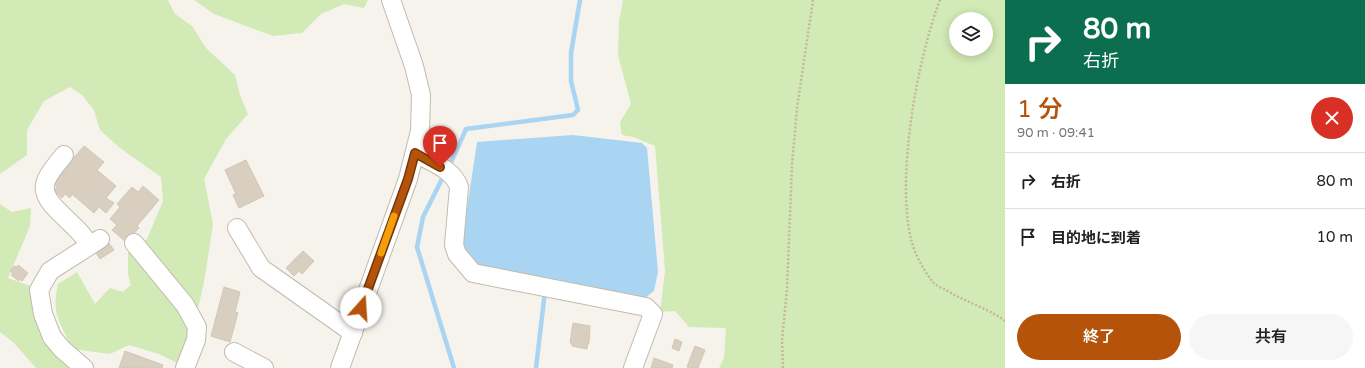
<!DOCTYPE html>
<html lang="ja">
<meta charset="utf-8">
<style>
:root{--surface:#fff;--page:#f6f6f6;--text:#202124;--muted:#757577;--line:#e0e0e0;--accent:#b45309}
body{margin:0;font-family:"Varela Round","Noto Sans JP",sans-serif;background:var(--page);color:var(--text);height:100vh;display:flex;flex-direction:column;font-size:15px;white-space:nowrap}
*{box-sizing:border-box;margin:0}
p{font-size:13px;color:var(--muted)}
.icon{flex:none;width:22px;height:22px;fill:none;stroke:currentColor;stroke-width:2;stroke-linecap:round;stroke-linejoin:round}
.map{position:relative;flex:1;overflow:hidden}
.side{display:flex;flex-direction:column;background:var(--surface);width:360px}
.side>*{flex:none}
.banner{background:#0b6e4f;color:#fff;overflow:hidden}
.tools{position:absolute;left:949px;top:12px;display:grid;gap:8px}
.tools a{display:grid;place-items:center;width:44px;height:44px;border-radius:50%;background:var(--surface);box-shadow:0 2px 10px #0003;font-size:20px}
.pin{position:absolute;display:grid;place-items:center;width:34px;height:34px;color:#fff;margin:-41px -17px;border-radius:50% 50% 50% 0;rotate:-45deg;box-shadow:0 0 4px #0007}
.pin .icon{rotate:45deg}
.me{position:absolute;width:44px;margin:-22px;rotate:19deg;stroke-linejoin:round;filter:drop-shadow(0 0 3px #0008)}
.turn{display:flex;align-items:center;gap:14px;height:84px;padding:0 12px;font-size:18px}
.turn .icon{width:52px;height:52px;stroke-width:2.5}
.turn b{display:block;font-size:28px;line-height:34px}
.round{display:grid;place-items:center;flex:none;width:42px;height:42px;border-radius:21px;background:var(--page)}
.head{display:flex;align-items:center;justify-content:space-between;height:68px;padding:0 12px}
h1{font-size:24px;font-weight:600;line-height:30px;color:var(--accent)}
.action{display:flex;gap:8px;margin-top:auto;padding:8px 12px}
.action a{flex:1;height:46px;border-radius:24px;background:var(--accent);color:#fff;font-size:16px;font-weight:600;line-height:46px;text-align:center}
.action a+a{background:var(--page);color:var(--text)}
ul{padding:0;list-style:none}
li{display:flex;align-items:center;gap:12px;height:56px;padding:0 12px;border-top:1px solid var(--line)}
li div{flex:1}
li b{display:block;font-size:15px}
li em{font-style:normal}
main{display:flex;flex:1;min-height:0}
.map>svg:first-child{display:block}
.green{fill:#d2eab5;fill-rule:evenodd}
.water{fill:#a9d4f2}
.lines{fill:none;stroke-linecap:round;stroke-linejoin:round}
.stream{stroke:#a9d4f2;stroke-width:4.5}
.building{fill:#d8cfc1;stroke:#d3c7b4}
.minor-casing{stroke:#c2bbae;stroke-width:20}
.path{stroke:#c4b79f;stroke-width:2.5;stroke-dasharray:2 2;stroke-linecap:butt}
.minor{stroke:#fff;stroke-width:18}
.route-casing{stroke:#753606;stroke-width:10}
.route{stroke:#b45309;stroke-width:7}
.slow{stroke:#f59e0b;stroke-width:7}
</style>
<main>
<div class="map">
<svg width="1005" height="368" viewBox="0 0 1005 368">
<rect width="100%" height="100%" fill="#f6f3ec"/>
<g class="green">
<path d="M 0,0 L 168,0 L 175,14 L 192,26 L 206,48 L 235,75 L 240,95 L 248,114 L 226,139 L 204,179 L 213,224 L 204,282 L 190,343 L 181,365 L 159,354 L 129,345 L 110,354 L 73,349 C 60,323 51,314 58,284 L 77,272 L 95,304 L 110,288 L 123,292 L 131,285 L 128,274 L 128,252 L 147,239 L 163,201 L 161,177 L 120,148 L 100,130 L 94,110 L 82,95 L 70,87 L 44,101 L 27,130 L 27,155 L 0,174 Z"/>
<polygon points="194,0 368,0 364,8 344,4 321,14 302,33 273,36 214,14"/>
<path d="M 623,0 L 1005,0 L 1005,368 L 719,368 L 724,358 L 726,328 L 689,327 L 675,311 L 660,312 L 665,271 L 655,146 L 633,137 L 622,135 L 620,122 L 631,104 L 618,55 L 619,21 ZM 956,19 L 986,19 L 986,49 L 956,49 Z"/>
<polygon points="0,204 12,212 31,208 30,226 8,278 33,287 76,368 36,368 13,342 0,332"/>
</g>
<path class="water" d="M 573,135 L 642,143 L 647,148 L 658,272 L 654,291 L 645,298 L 485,268 C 469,262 467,258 462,242 L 477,142 Z"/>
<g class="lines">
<g class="stream">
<polyline points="449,167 466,129 573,115 578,110 571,81 571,53 580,0"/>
<polyline points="445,173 423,217 417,247 454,368"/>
<polyline points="536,368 545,291"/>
</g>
</g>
<g class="building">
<polygon points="84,146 104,162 97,170 116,186 106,198 114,203 106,213 99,207 94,213 72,194 70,198 65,194 62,198 54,191 57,187 52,183"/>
<polygon points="246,160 264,196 239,208 233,195 236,194 225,170"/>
<polygon points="143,186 159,200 137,226 139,228 126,242 112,230 117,225 110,219 120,207 117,204 132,187 138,192"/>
<polygon points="108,242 114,250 100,259 95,251"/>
<polygon points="303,251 314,261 302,274 299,271 294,276 286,268"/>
<polygon points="18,265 28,273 22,281 20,279 19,281 11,275 13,273 10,271 14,266 17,267"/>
<polygon points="224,287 240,292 235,312 238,313 230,342 211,336"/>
<polygon points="573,323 590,326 589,343 588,343 587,349 572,346 572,343 570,343"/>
<polygon points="675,339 682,342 679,351 672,348"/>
<polygon points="695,346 705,350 698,368 690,368 687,367"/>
<polygon points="125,351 163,365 162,368 119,368"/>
<polygon points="654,358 673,365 672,368 651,368"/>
</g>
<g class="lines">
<defs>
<g id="minor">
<path d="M 415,153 C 431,162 453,169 459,187 L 454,245 L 457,254 L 473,273 L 646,307 L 653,314 L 633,368"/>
<path d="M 64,155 C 58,163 49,172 46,181 C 37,204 79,223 88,244"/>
<polyline points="237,228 261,268 353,333"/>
<polyline points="134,243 185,305 197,327 196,340 185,368"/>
<polyline points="234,352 264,368"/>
<polyline points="84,368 62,349 52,337 43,314 39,290 50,271 100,239"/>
<polyline points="340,368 408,179 420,131 421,95 414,66 391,0"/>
</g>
</defs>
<use href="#minor" class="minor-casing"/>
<g class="path">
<path d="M 940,0 C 917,60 896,177 911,239 C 914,253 924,271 933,282 C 936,286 942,288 946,290 C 965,302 988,308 1005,321"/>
<polyline points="783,368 782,341 787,289 792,165 797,108 813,0"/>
</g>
<use href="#minor" class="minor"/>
</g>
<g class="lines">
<defs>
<polyline id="route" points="361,308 408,179 415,153 440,167"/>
</defs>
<use href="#route" class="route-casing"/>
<use href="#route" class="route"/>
<polyline class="slow" points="381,253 394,216"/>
</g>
</svg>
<div class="tools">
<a><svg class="icon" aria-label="layers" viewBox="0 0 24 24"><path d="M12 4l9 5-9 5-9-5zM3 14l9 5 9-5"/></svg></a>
</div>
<div class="pin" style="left:440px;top:167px;background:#d93025"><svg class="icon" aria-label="arrive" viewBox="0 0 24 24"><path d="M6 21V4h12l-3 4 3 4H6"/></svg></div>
<svg class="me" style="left:361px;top:308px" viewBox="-20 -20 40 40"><circle r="19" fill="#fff"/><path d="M0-13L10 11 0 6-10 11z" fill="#b45309"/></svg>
</div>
<section class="side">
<div class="banner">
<div class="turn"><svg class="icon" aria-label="right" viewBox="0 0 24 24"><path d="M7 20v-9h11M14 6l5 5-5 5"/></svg><div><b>80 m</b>右折</div></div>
</div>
<div class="head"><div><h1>1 分</h1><p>90 m · 09:41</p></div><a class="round" style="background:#d93025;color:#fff"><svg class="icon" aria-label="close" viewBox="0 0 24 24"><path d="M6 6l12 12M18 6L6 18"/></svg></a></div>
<ul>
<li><svg class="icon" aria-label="right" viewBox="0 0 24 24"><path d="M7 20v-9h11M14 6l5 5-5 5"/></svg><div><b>右折</b></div><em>80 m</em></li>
<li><svg class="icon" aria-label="arrive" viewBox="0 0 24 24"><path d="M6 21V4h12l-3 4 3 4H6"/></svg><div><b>目的地に到着</b></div><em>10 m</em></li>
</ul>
<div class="action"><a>終了</a><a>共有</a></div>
</section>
</main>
